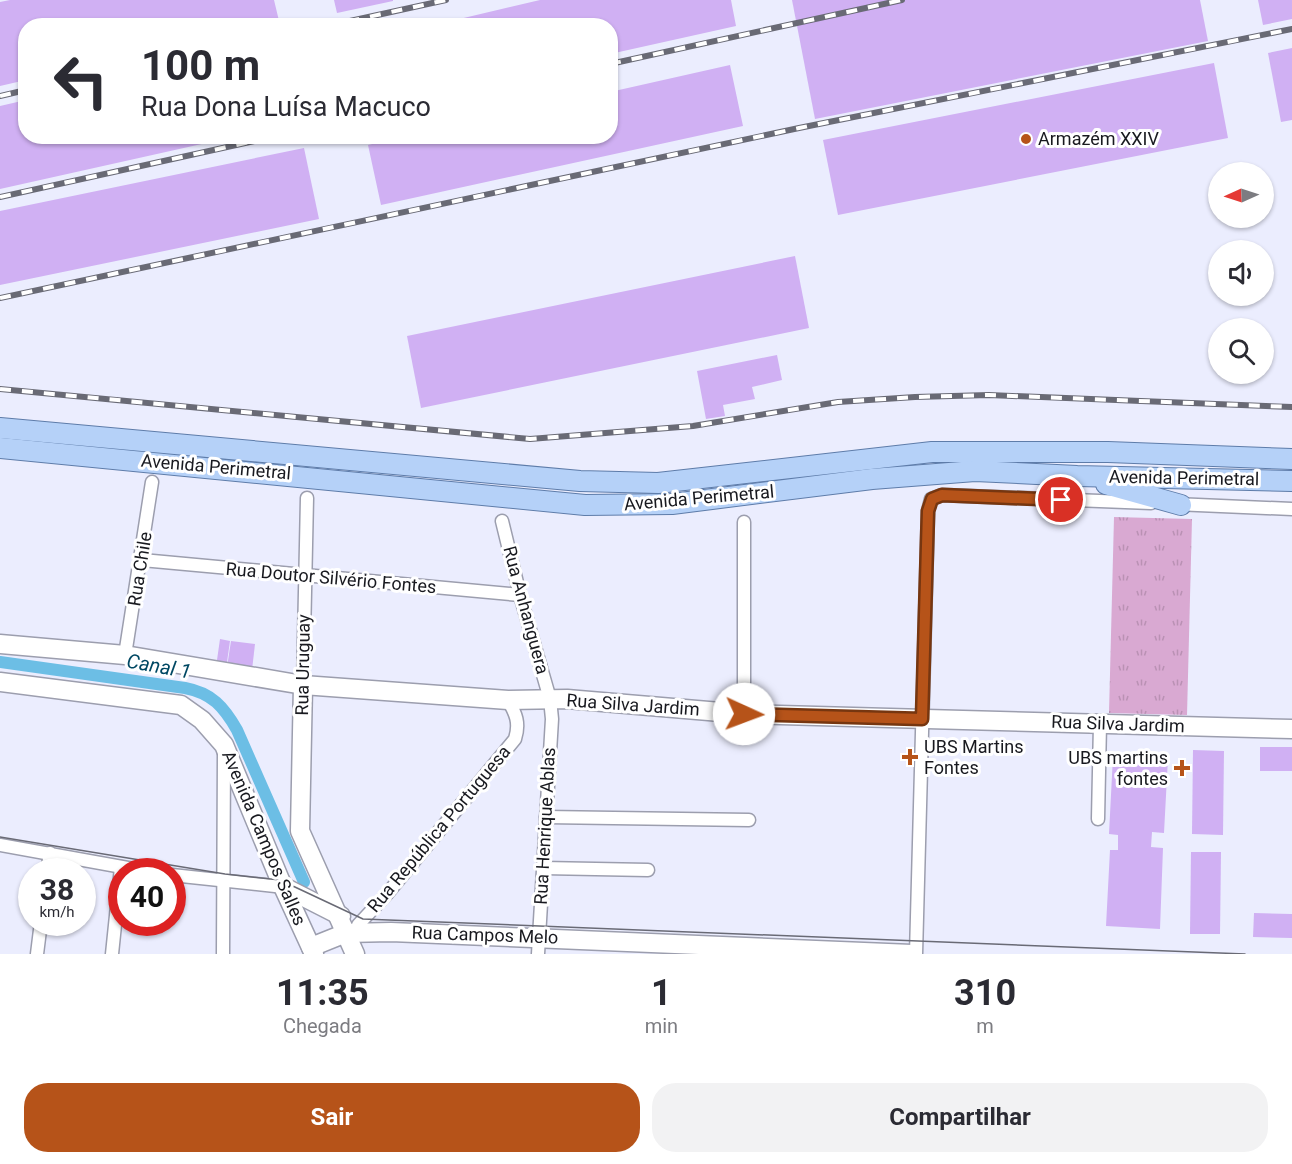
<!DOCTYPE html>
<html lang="pt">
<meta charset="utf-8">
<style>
:root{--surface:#fff;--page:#f2f2f3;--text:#2b2b33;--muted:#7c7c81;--accent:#b65319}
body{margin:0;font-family:Roboto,sans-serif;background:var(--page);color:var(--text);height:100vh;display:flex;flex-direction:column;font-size:22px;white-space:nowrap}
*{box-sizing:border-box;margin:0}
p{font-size:20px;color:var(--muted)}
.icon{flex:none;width:33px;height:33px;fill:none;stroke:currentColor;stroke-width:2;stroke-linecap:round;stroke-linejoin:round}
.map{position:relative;height:954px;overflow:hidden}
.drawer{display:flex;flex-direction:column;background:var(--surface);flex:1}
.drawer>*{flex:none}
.banner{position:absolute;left:18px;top:18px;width:600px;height:126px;border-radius:24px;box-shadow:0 2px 4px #0004;background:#fff;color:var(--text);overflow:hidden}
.needle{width:39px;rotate:267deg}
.controls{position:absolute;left:1208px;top:162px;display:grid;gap:12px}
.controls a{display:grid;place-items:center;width:66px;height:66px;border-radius:50%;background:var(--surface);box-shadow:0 2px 4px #0004;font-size:30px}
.speed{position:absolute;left:18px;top:858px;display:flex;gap:12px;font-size:30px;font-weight:700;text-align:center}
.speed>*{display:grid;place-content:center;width:78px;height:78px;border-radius:50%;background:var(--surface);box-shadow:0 2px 4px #0004;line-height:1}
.speed small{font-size:15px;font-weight:400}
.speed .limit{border:9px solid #d22;background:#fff;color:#111}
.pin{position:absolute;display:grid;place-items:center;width:51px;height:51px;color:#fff;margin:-26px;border:3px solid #fff;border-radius:50%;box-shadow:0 2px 6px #0007}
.me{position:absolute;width:66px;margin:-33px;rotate:92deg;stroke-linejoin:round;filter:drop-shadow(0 0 4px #0008)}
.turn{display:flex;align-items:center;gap:21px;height:126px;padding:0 24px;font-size:27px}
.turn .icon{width:78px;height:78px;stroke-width:2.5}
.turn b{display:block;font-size:42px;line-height:51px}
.eta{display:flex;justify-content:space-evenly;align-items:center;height:102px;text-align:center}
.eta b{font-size:36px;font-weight:700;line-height:42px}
.primary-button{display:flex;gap:12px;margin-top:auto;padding:12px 24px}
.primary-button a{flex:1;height:69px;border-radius:24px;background:var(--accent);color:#fff;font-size:24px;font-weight:700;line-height:69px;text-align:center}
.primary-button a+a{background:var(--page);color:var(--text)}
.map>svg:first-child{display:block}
.grass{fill:url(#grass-tufts)}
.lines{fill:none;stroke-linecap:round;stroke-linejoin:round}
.canal{stroke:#6cbee5;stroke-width:12}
.building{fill:#d0b0f3}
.street-casing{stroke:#9c9eae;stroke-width:15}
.secondary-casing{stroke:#9c9eae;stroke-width:21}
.primary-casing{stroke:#5e7ca9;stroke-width:22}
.street{stroke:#fff;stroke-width:12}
.secondary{stroke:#fff;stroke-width:18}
.primary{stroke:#b5d1f8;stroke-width:20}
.tram{stroke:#696a75;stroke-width:1.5}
.rail-casing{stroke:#696a75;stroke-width:6}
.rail{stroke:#fff;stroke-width:4;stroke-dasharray:11;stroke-linecap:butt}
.route-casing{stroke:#763610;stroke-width:15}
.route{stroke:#b65319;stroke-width:10}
.poi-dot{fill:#b65319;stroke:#fff;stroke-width:2}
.labels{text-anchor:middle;stroke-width:6;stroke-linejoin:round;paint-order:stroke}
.poi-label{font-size:18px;fill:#18191f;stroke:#fff;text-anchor:start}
.street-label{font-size:18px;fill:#18191f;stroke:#fff}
.water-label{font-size:20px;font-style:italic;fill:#004863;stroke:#fff}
</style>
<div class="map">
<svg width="1292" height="954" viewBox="0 0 1292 954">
<defs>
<pattern id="grass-tufts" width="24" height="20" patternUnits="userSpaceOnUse" patternTransform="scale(1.5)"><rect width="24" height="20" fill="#d9a9d2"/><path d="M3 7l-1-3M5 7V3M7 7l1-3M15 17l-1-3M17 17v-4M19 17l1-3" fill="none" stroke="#ba91b4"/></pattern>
</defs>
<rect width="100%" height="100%" fill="#ebedfe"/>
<polygon class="grass" points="1114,517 1192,519 1187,715 1109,713"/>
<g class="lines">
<path class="canal" d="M 0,662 L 185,688 C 212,693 224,707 237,730 L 304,882"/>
</g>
<g class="building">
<polygon points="10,0 274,0 280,25 26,26 26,80 0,86 0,2"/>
<polygon points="334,0 393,0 393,1 337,13"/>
<polygon points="540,0 731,0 736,26 610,54 610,26 430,26"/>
<polygon points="792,0 1200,0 1208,41 815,119"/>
<polygon points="1258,0 1292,0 1292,19 1263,25"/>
<polygon points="1292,48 1292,120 1281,122 1268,53"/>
<polygon points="1214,63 1228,138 838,215 823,140"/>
<polygon points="730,65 743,126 381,205 368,145 405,136 610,136 610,92"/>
<polygon points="26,100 26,136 233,137 0,189 0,106"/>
<polygon points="304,148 319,219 0,285 0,211"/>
<polygon points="795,256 809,328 421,408 407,336"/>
<polygon points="777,355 782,380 752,387 755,399 723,405 725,416 706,419 697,371"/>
<polygon points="220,639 230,641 226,669 216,667"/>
<polygon points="231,641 255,644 252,670 227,667"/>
<rect x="1260" y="747" width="32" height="24"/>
<polygon points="1193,750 1224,751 1223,835 1192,834"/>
<polygon points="1113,756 1168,758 1164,833 1152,832 1151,847 1163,848 1160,929 1106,926 1110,850 1118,850 1118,835 1109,834"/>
<polygon points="1191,852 1221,852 1220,934 1190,934"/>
<polygon points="1254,913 1292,914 1292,938 1253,937"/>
</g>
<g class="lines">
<defs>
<g id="street">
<polyline points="1175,504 1292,509"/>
<polyline points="502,521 520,595 550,699 552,719 538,954"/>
<polyline points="744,522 744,714"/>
<polyline points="142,560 520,595"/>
<polyline points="125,655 152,482"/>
<polyline points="303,685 307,498"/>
<polyline points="546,817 749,820"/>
<polyline points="1098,819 1100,724"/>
<polyline points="0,845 150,872"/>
<polyline points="543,868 648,870"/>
<polyline points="47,872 50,853"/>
<polyline points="172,875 284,887"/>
<path d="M 358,925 L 387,894 L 515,739 C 520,723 516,714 508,700"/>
<polyline points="37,954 41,922"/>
<polyline points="112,954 121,867"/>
<polyline points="223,954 224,754"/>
<polyline points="916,954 928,511 931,499 942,495 1151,503"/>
</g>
<g id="secondary">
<polyline points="0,644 125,655 303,685 508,700 567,699 744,714 1292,729"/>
<polyline points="0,682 181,705 202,720 224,745 280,880 314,954"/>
<polyline points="303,685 300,831 355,954"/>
<polyline points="284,887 341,916"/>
<polyline points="311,947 346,933 391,932 912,954"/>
</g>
<g id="primary">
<polyline points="0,428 580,481 658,483 932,452 1108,452 1292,459"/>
<polyline points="0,448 585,505 672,504 872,479 975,471 1077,476 1292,481"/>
<polyline points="1106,484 1181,505"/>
</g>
</defs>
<use href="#street" class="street-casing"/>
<use href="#secondary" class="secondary-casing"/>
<use href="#primary" class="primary-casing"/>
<use href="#street" class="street"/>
<use href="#secondary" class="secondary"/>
<use href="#primary" class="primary"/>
<polyline class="tram" points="0,837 225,874 280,880 363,919 1245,954"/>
<defs>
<g id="rail">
<polyline points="327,26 446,0"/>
<polyline points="610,64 902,0"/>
<polyline points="0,96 26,90"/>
<polyline points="0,197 277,136"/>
<polyline points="0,298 799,128 1292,29"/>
<polyline points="0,389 530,439 693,426 838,402 915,397 989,395 1292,407"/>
</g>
</defs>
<use href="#rail" class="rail-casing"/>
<use href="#rail" class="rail"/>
</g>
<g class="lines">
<defs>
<polyline id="route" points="744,714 922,719 928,511 932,499 942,495 1061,500"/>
</defs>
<use href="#route" class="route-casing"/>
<use href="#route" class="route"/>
</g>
<g class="poi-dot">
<circle cx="1026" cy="139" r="6"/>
<path d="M907 748h6v6h6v6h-6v6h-6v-6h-6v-6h6z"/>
<path d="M1179 759h6v6h6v6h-6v6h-6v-6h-6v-6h6z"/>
</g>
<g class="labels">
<g class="poi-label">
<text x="1038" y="145">Armazém XXIV</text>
<text x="924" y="753">UBS Martins<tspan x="924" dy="21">Fontes</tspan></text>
<text x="1168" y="764" text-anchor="end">UBS martins<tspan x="1168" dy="21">fontes</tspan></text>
</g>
<g class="street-label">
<text transform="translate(216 467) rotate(5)" y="6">Avenida Perimetral</text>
<text transform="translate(1184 478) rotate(1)" y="6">Avenida Perimetral</text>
<text transform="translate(699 498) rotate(-5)" y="6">Avenida Perimetral</text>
<text transform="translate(140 569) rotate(-81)" y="6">Rua Chile</text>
<text transform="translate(331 578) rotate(5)" y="6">Rua Doutor Silvério Fontes</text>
<text transform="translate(526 610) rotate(75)" y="6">Rua Anhanguera</text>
<text transform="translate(303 665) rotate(-89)" y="6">Rua Uruguay</text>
<text transform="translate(633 705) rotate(4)" y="6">Rua Silva Jardim</text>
<text transform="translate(1118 724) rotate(2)" y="6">Rua Silva Jardim</text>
<text transform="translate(545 826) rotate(-87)" y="6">Rua Henrique Ablas</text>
<text transform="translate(439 829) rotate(-50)" y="6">Rua República Portuguesa</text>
<text transform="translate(264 838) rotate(67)" y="6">Avenida Campos Salles</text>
<text transform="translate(485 935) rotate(2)" y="6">Rua Campos Melo</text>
</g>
<g class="water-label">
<text transform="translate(159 666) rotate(10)" y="7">Canal 1</text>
</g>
</g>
</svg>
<div class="controls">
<a><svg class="needle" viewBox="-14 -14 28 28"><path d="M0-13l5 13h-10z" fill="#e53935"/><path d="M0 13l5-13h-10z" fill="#7c7c81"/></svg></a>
<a><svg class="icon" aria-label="sound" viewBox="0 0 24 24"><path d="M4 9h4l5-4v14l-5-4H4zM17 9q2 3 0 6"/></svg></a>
<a><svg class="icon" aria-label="search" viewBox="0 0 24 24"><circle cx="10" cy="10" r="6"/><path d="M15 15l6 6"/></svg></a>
</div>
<div class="speed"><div>38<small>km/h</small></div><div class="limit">40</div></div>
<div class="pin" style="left:1061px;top:500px;background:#d93025"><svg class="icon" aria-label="arrive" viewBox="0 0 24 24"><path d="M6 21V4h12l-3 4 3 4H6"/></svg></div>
<svg class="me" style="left:744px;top:714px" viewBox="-20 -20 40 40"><circle r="19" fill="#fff"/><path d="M0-13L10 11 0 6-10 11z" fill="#b65319"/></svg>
<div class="banner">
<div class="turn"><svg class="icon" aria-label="left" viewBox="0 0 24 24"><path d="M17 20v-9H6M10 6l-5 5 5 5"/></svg><div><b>100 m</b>Rua Dona Luísa Macuco</div></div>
</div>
</div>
<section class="drawer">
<div class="eta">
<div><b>11:35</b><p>Chegada</p></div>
<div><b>1</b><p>min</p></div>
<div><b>310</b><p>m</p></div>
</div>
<div class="primary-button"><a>Sair</a><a>Compartilhar</a></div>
</section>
